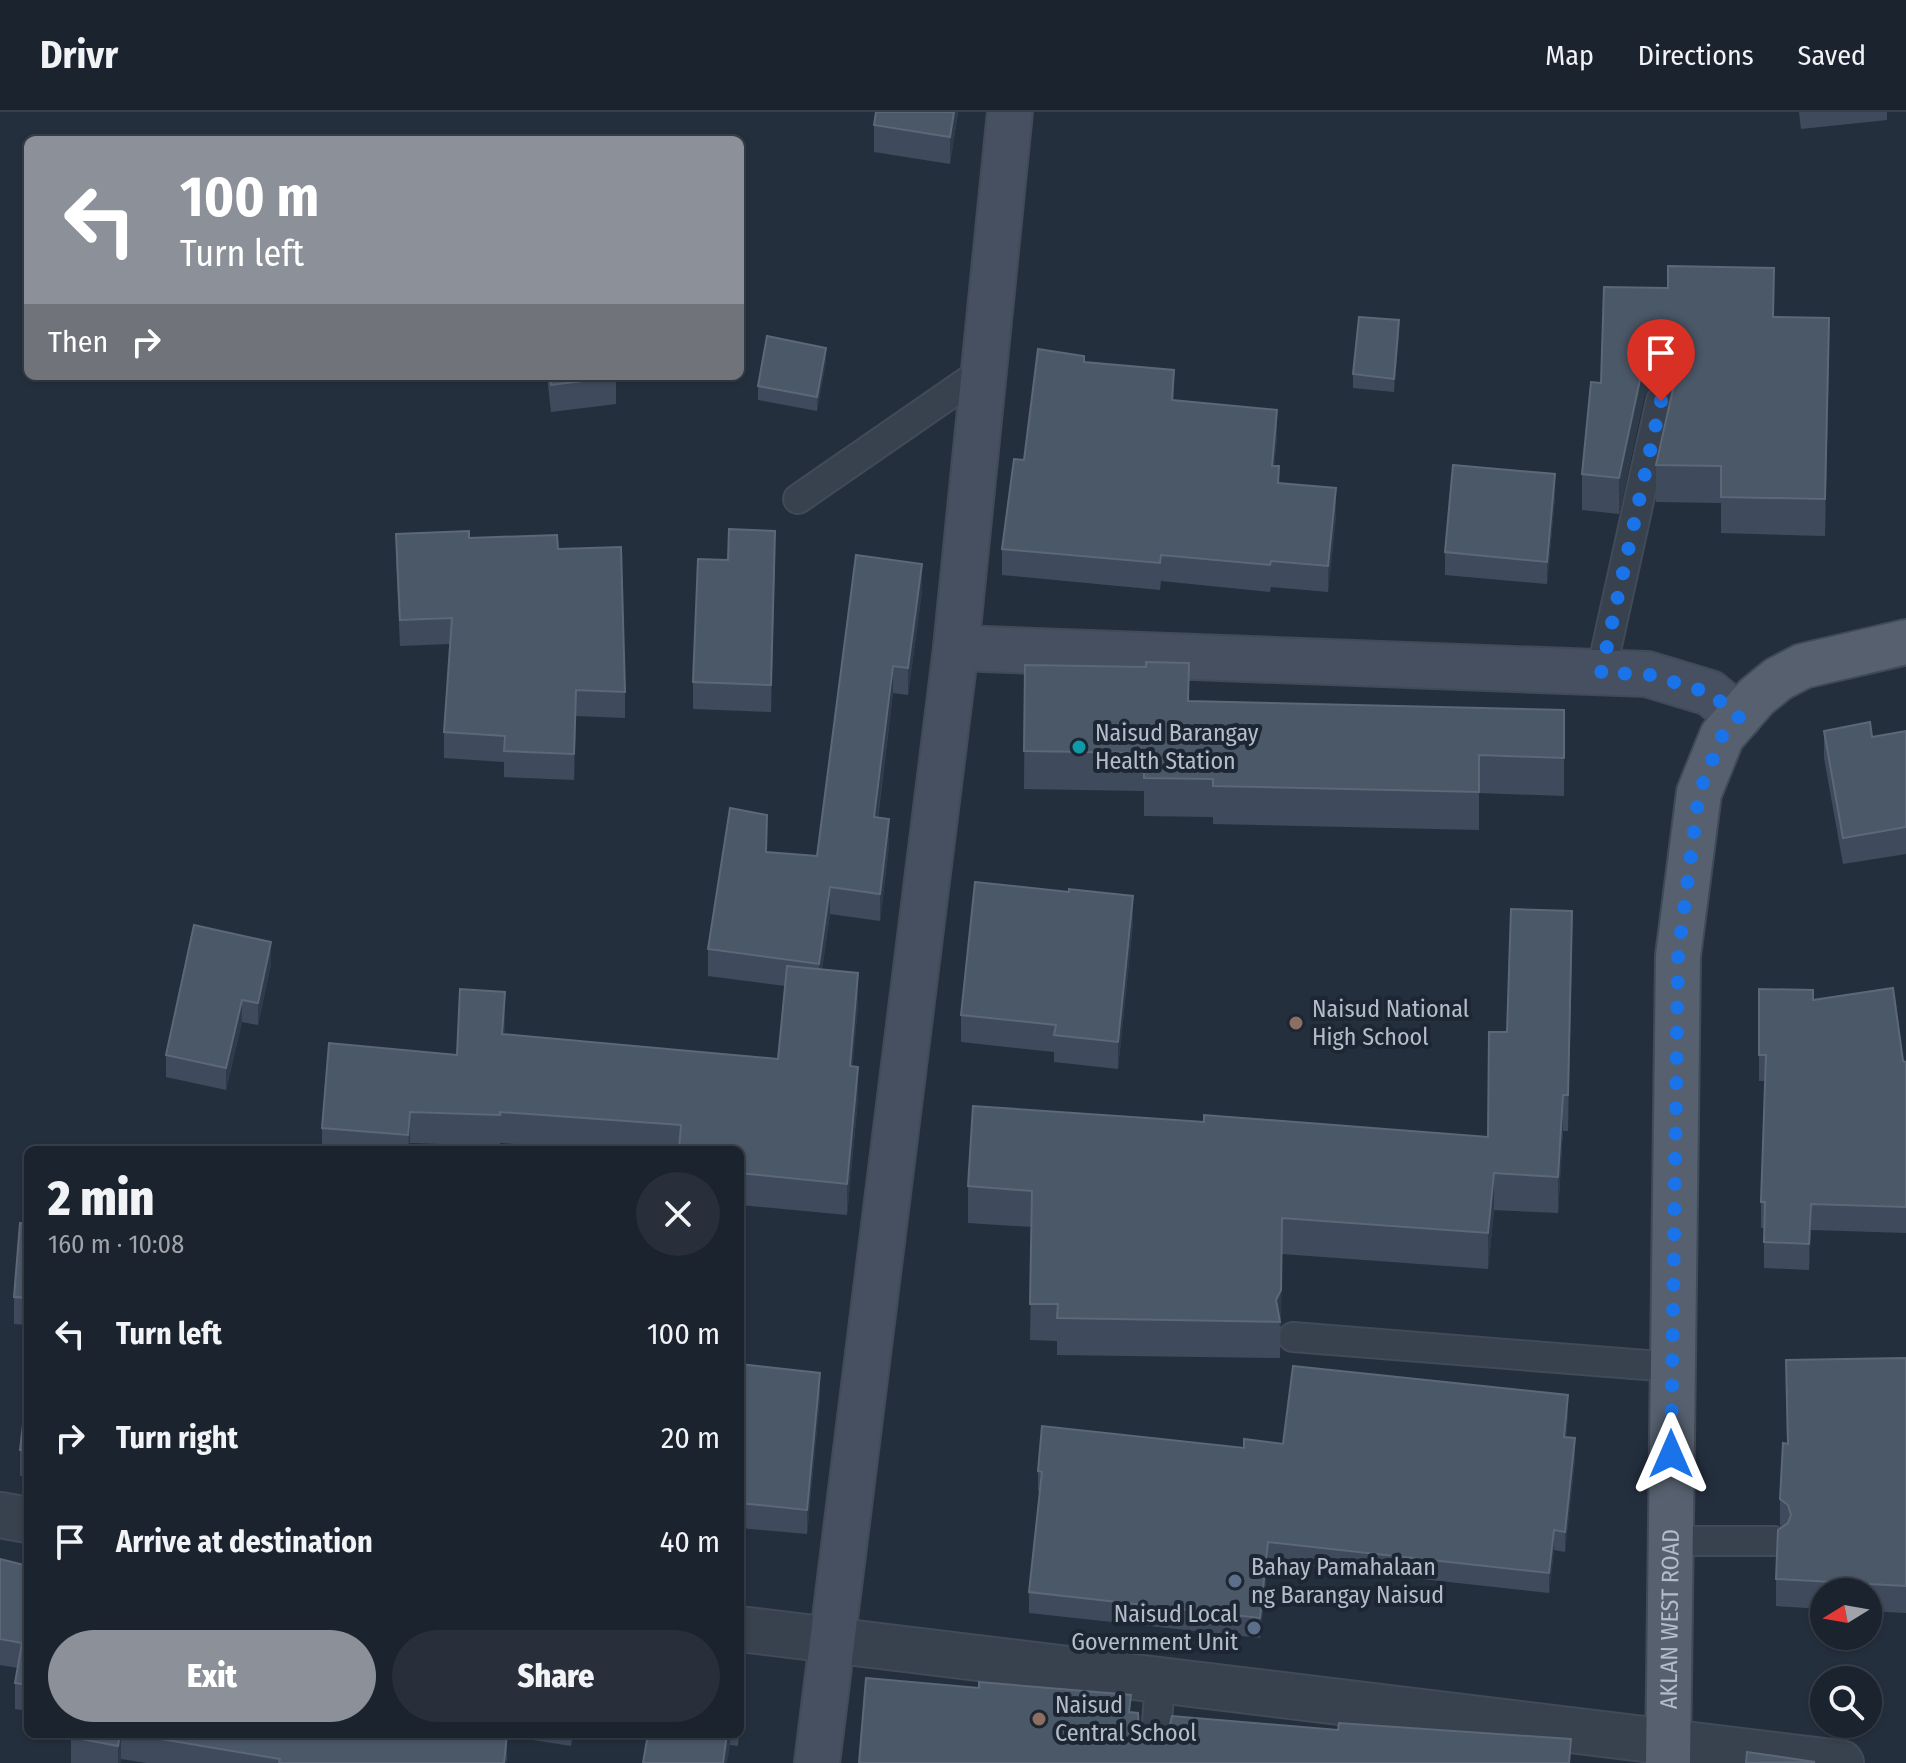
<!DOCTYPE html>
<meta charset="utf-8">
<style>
:root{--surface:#1b232e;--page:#282f3a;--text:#f1f3f6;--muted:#a0a4aa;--line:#39404a;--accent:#8c9099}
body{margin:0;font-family:"Fira Sans Condensed",sans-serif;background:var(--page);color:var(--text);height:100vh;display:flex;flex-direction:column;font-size:30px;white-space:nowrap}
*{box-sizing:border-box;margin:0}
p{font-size:26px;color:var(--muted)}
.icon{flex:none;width:44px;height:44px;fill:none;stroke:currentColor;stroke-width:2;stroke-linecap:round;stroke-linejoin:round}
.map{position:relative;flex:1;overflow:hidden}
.side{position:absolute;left:24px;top:1034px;width:720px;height:592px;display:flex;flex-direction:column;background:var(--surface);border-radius:12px;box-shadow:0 2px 6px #0004,0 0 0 2px var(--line)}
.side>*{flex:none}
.top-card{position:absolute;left:24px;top:24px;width:720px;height:244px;border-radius:12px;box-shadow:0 2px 6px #0004,0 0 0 2px var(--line);background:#8c9099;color:#fff;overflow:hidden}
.needle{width:52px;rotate:259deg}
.controls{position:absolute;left:1810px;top:1466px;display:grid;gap:16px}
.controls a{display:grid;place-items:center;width:72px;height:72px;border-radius:50%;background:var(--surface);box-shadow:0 2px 6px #0004,0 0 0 2px var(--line);font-size:40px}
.pin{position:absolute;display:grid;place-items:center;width:68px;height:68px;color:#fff;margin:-82px -34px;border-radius:50% 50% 50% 0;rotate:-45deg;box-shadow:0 0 8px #0007}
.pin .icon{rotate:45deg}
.me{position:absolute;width:88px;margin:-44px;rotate:0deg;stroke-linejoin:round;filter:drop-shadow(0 0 6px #0008)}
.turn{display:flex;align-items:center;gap:28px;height:168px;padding:0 24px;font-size:36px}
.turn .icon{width:104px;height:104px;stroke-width:2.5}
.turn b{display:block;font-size:56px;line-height:68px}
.then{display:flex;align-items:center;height:76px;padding:0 24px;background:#0003;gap:16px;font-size:30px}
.round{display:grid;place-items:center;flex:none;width:84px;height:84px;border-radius:42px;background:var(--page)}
.summary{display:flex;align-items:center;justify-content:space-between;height:136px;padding:0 24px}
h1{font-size:48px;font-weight:800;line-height:60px}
.button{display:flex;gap:16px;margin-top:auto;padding:16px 24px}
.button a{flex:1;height:92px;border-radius:48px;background:var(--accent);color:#fff;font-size:32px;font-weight:800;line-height:92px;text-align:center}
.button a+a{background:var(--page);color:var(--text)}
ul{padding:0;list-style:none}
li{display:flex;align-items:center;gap:24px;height:104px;padding:0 24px}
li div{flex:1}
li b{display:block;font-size:30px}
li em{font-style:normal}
header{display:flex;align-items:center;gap:48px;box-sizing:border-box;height:112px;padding:0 40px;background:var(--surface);border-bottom:2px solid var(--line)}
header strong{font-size:38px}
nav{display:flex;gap:44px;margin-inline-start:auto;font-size:28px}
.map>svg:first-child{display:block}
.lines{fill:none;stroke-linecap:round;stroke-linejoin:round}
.lane-casing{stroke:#414a57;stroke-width:32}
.street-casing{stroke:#414a57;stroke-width:48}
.secondary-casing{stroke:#414a57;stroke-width:48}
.primary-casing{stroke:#414a57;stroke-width:48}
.lane{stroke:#38414e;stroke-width:28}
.street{stroke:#38414e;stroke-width:44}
.secondary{stroke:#465061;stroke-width:44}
.primary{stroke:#56606e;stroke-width:44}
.wall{fill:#3f4b5c}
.shaded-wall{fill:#2f3b4b}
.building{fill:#4b5868;stroke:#5c6777;stroke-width:2}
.route{stroke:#1a73e8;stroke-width:14;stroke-dasharray:0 25.2}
.culture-dot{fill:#0f9aa8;stroke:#1d2633;stroke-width:3}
.education-dot{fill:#8d6e63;stroke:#1d2633;stroke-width:3}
.service-dot{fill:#5c6f8a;stroke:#1d2633;stroke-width:3}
.labels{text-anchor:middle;stroke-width:8;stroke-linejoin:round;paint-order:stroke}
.poi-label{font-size:24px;fill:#b4bcc9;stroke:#1d2633;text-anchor:start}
.street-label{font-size:24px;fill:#b4bcc9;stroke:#1d2633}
</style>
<header>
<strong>Drivr</strong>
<nav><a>Map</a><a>Directions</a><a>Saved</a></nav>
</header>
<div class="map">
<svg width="1906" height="1651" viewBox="0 0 1906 1651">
<rect width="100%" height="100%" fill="#242f3e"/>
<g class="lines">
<defs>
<g id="lane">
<polyline points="798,387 983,259"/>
<polyline points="1601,561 1661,289"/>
<polyline points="1293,1225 1671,1255"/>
<polyline points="1671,1429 1774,1429"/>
<polyline points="1154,1651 1160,1570"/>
</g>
<g id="street">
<polyline points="0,1403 28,1408"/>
<polyline points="740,1517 1841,1651"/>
</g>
<g id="secondary">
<polyline points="1010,0 956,536 1647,562 1710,581 1739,605"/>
<polyline points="817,1651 956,536"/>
</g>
<g id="primary">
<path id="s1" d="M 1668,1651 L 1678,844 L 1699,681 L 1722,624 L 1756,585 L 1778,567 L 1803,554 L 1906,530"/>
</g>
</defs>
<use href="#lane" class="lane-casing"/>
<use href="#street" class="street-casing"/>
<use href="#secondary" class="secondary-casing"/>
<use href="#primary" class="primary-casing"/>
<use href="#lane" class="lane"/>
<use href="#street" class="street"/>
<use href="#secondary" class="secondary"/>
<use href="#primary" class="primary"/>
</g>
<g class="wall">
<polygon points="958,0 950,52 874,40 874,13"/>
<polygon points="1799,0 1887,0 1887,8 1801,17"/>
<polygon points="1604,175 1774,205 1829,243 1825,424 1721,421 1721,391 1656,390 1656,353 1673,277 1664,272 1649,277 1644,285 1619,402 1582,398 1582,362 1601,271"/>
<polygon points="1399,222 1394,280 1353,276 1353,262"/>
<polygon points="826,249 817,299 758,288 758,274"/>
<polygon points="1084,250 1174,288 1277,325 1274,354 1279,371 1336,403 1328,480 1271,475 1270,480 1161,469 1160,478 1002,463 1002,437 1024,348"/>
<polygon points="547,264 616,264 616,292 551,300"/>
<polygon points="1555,385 1547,472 1445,463 1445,440"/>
<polygon points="396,422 469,426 558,437 625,580 625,606 576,604 574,668 504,665 504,650 444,646 444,620 450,532 400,534 396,448"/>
<polygon points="775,446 771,600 693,597 693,570 728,448"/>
<polygon points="922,479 908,583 893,581 878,706 889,734 880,809 830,802 822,857 858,893 852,954 858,986 847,1103 740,1093 740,1038 596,1038 500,1031 500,1034 410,1031 410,1038 322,1038 322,1016 457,943 505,911 504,922 778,947 785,874 708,864 708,837 767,740 817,744"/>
<polygon points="1025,553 1189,589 1564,636 1564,684 1479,681 1479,718 1213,712 1213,705 1144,704 1144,679 1024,677"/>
<polygon points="1824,619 1872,625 1906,619 1906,742 1843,752 1824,646"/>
<polygon points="1133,811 1118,957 1054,950 1054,940 961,930 961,903"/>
<polygon points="1572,835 1568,1019 1563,1019 1558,1101 1494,1098 1488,1157 1282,1142 1280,1246 1057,1243 1057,1229 1030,1228 1032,1115 968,1111 968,1074 1204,1010 1488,1025 1507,920"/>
<polygon points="271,852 258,913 242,910 226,978 166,965 166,943"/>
<polygon points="1759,877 1813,888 1903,949 1906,950 1906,1121 1811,1118 1809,1158 1764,1156 1764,1116 1761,1116 1761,1090 1765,969 1759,969"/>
<polygon points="28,1112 28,1213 14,1212 14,1185"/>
<polygon points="1906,1246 1906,1501 1868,1499 1868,1480 1824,1480 1824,1497 1776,1494 1776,1467 1782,1415 1780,1413 1780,1387 1787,1332 1786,1248"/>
<polygon points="740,1252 820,1285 807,1422 740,1416"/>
<polygon points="28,1278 28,1365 20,1364 20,1338"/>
<polygon points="1568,1303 1566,1326 1575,1347 1565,1440 1554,1438 1549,1481 1268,1450 1260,1526 1029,1501 1029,1480 1040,1379 1038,1379 1038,1359"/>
<polygon points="0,1447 28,1454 28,1599 15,1597 15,1571 18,1556 0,1553"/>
<polygon points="71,1622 507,1622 507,1647 506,1651 147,1651 121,1647 120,1651 71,1651"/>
<polygon points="520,1622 573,1622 571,1634 520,1626"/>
<polygon points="648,1622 739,1622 738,1634"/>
</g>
<g class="shaded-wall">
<polygon points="954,0 958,0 950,52 950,25"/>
<polygon points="1829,206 1829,243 1825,424 1825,387"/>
<polygon points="1399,208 1399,222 1394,280 1394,267"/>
<polygon points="826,236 826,249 817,299 817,285"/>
<polygon points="1664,236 1664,272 1649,277 1644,285 1619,402 1619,366 1644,249 1649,241"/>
<polygon points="1174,258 1174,285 1172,315 1172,288"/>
<polygon points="1277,298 1277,325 1272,380 1272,354"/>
<polygon points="1555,362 1555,385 1547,472 1547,450"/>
<polygon points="1336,376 1336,403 1328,480 1328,454"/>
<polygon points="775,419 775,446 771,600 771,573"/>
<polygon points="922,452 922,479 908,583 908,556"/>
<polygon points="893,554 893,581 874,732 874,705"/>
<polygon points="576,578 576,604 574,668 574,642"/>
<polygon points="889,707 889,734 880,809 880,782"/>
<polygon points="830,775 830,802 819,879 819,852"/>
<polygon points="1133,784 1133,811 1118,957 1118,930"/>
<polygon points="1572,799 1572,835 1568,1019 1568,983"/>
<polygon points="271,830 271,852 258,913 258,891"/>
<polygon points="858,861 858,893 850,985 850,954"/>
<polygon points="505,880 505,911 502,953 502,922"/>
<polygon points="242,888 242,910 226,978 226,956"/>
<polygon points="858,955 858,986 847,1103 847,1072"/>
<polygon points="1563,983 1563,1019 1558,1101 1558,1065"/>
<polygon points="410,1000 410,1038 408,1038"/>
<polygon points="1494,1061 1494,1098 1488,1157 1488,1121"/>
<polygon points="1811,1092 1811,1118 1809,1158 1809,1132"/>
<polygon points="1282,1142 1281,1214 1280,1215 1276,1188"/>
<polygon points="820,1261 820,1285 807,1422 807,1398"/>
<polygon points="1568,1283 1568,1303 1564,1345 1564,1325"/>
<polygon points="1575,1326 1575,1347 1565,1440 1565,1420"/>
<polygon points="1554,1418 1554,1438 1549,1481 1549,1461"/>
<polygon points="1268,1430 1268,1450 1260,1526 1260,1506"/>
<polygon points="744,1539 744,1565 740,1607 740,1580"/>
<polygon points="121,1622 121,1647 120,1651 118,1651 118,1634"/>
<polygon points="507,1622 506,1651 504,1651"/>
<polygon points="727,1622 730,1622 730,1634 727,1651 723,1651"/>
</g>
<g class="building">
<polygon points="876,0 954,0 950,25 874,13"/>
<polygon points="1668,154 1774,156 1773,205 1829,206 1825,387 1721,385 1721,354 1656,353 1678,255 1673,241 1664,236 1649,241 1644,249 1619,366 1582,362 1591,270 1601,271 1604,175 1668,176"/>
<polygon points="1359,205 1399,208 1394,267 1353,262"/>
<polygon points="767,224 826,236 817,285 758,274"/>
<polygon points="1038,237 1084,244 1084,250 1174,258 1172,288 1277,298 1272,354 1279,354 1278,371 1336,376 1328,454 1271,449 1270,453 1161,443 1160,451 1002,437 1014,347 1024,348"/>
<polygon points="550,264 616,264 616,265 551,273"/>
<polygon points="1453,353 1555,362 1547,450 1445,440"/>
<polygon points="729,417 775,419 771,573 693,570 698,447 728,448"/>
<polygon points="469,419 469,426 557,423 558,437 621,435 625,580 576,578 574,642 504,639 505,624 444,620 452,506 400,508 396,422"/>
<polygon points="856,443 922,452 908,556 893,554 874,705 889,707 880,782 830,775 819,852 708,837 730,696 767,703 766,740 817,744"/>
<polygon points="1146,550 1189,551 1188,589 1564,598 1564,646 1479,643 1479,680 1213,674 1213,667 1144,666 1144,641 1024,639 1025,553 1146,555"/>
<polygon points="1870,610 1872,625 1906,619 1906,715 1843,726 1824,619"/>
<polygon points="975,770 1069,780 1069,777 1133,784 1118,930 1054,923 1056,913 961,903"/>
<polygon points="1511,797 1572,799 1568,983 1563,983 1558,1065 1494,1061 1488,1121 1282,1106 1281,1178 1276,1188 1280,1210 1057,1206 1058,1192 1030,1192 1032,1079 968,1074 973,994 1204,1010 1204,1003 1488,1025 1489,920 1507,920"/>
<polygon points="194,813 271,830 258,891 242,888 226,956 166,943"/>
<polygon points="787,854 858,861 850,954 858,955 847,1072 740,1061 740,1038 679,1038 681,1013 500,1000 500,1003 410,1000 408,1023 322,1016 329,931 457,943 460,877 505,880 502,922 778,947"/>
<polygon points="1893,876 1903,949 1906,950 1906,1095 1811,1092 1809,1132 1764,1130 1765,1090 1761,1090 1766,943 1759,943 1759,877 1813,878 1813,888"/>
<polygon points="20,1111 28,1112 28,1186 14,1185"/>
<polygon points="1906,1246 1906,1474 1776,1467 1778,1418 1788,1411 1791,1403 1788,1393 1780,1387 1783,1331 1788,1332 1786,1248"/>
<polygon points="740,1252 820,1261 807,1398 740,1391"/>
<polygon points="1293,1254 1568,1283 1564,1325 1575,1326 1565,1420 1554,1418 1549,1461 1268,1430 1260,1506 1029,1480 1042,1360 1038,1359 1042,1314 1244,1336 1244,1327 1283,1332"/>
<polygon points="27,1278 28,1278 28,1339 20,1338"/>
<polygon points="0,1447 28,1454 28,1573 15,1571 22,1531 0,1527"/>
<polygon points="740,1538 744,1539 740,1580"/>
<polygon points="866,1566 979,1576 979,1570 1131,1583 1129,1600 1138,1601 1139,1619 1152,1628 1168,1622 1172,1604 1338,1618 1339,1611 1571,1627 1569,1651 859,1651"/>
<polygon points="71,1622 120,1622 118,1634 71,1625"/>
<polygon points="131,1622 507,1622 504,1651 279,1651 280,1647"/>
<polygon points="648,1622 727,1622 723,1651 643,1651"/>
<polygon points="1747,1640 1815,1650 1746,1651"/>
</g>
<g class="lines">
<polyline class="route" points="1661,289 1601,561 1647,562 1710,581 1739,605 1722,624 1699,681 1678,844 1671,1342"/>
</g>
<circle class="culture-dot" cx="1079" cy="635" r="8"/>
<g class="education-dot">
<circle cx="1296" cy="911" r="8"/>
<circle cx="1039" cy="1607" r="8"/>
</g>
<g class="service-dot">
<circle cx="1235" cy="1469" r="8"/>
<circle cx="1254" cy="1516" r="8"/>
</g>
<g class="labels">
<g class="poi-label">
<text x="1095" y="629">Naisud Barangay<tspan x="1095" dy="28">Health Station</tspan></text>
<text x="1312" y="905">Naisud National<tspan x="1312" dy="28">High School</tspan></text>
<text x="1251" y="1463">Bahay Pamahalaan<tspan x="1251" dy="28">ng Barangay Naisud</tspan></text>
<text x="1238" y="1510" text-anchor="end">Naisud Local<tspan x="1238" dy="28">Government Unit</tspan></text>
<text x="1055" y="1601">Naisud<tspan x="1055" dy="28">Central School</tspan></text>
</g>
<g class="street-label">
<text dy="8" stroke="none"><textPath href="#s1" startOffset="144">AKLAN WEST ROAD</textPath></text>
</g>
</g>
</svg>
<div class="controls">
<a><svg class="needle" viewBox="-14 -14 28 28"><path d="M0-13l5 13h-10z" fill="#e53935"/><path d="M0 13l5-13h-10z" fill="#a0a4aa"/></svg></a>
<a><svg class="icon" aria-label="search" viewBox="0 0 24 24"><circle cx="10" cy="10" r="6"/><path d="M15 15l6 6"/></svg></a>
</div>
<div class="pin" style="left:1661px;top:289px;background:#d93025"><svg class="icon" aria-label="arrive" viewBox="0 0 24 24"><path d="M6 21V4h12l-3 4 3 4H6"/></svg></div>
<svg class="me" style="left:1671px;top:1342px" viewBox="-20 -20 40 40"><path d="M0-17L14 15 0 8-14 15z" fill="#1a73e8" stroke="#fff" stroke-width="4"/></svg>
<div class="top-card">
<div class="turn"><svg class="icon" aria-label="left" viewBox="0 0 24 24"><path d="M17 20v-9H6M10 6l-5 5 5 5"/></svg><div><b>100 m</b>Turn left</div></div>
<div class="then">Then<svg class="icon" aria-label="right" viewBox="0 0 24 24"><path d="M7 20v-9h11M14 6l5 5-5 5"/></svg></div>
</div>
<section class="side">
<div class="summary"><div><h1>2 min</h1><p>160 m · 10:08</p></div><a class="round"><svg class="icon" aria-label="close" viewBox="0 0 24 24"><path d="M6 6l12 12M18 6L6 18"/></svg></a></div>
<ul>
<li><svg class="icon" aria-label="left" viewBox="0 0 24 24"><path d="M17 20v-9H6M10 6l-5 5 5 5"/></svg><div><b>Turn left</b></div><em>100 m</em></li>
<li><svg class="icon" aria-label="right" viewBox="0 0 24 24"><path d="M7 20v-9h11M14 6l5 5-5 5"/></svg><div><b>Turn right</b></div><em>20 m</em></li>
<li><svg class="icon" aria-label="arrive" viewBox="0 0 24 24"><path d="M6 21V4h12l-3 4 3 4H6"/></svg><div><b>Arrive at destination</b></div><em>40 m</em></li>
</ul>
<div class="button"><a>Exit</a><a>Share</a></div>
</section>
</div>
